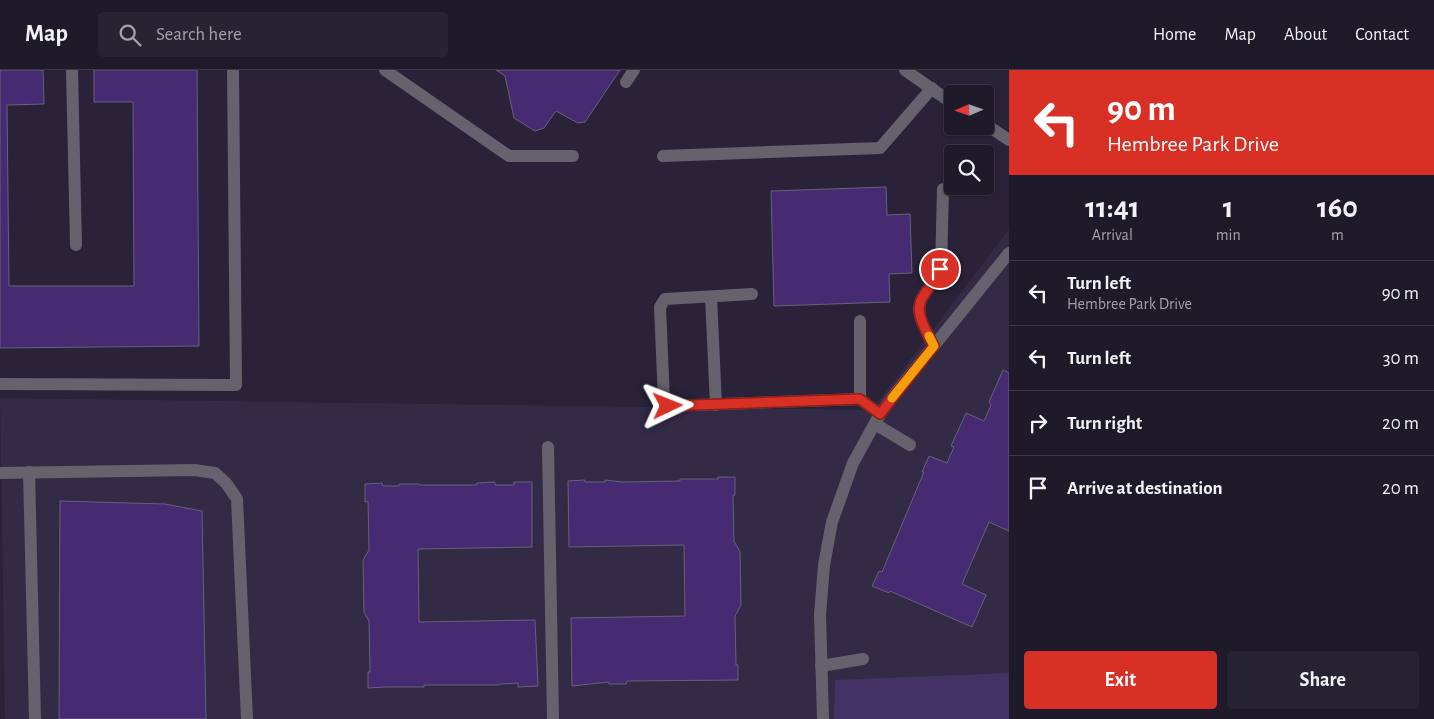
<!DOCTYPE html>
<style>
:root{--surface:#1f1a2a;--page:#272332;--text:#f1f3f6;--muted:#a1a1a8;--line:#3c3847;--accent:#d93025}
body{margin:0;font-family:"Alegreya Sans",sans-serif;background:var(--page);color:var(--text);height:100vh;display:flex;flex-direction:column;font-size:19px;white-space:nowrap}
*{box-sizing:border-box;margin:0}
p{font-size:16px;color:var(--muted)}
.icon{flex:none;width:28px;height:28px;fill:none;stroke:currentColor;stroke-width:2;stroke-linecap:round;stroke-linejoin:round}
.map{position:relative;flex:1;overflow:hidden}
.panel{display:flex;flex-direction:column;background:var(--surface);width:425px}
.panel>*{flex:none}
.top-card{background:#d93025;color:#fff;overflow:hidden}
.needle{width:32px;rotate:268deg}
.tools{position:absolute;left:944px;top:15px;display:grid;gap:10px}
.tools a{display:grid;place-items:center;width:50px;height:50px;border-radius:5px;background:var(--surface);box-shadow:0 1px 4px #0004,0 0 0 1px var(--line);font-size:25px}
.pin{position:absolute;display:grid;place-items:center;width:42px;height:42px;color:#fff;margin:-21px;border:2px solid #fff;border-radius:50%;box-shadow:0 1px 5px #0007}
.me{position:absolute;width:55px;margin:-28px;rotate:88deg;stroke-linejoin:round;filter:drop-shadow(0 0 4px #0008)}
.turn{display:flex;align-items:center;gap:18px;height:105px;padding:0 15px;font-size:22px}
.turn .icon{width:65px;height:65px;stroke-width:2.5}
.turn b{display:block;font-size:35px;line-height:42px}
.eta{display:flex;justify-content:space-evenly;align-items:center;height:85px;text-align:center}
.eta b{font-size:30px;font-weight:700;line-height:35px}
.primary-button{display:flex;gap:10px;margin-top:auto;padding:10px 15px}
.primary-button a{flex:1;height:58px;border-radius:5px;background:var(--accent);color:#fff;font-size:20px;font-weight:700;line-height:58px;text-align:center}
.primary-button a+a{background:var(--page);color:var(--text)}
ul{padding:0;list-style:none}
li{display:flex;align-items:center;gap:15px;height:65px;padding:0 15px;border-top:1px solid var(--line)}
li div{flex:1}
li b{display:block;font-size:19px}
li em{font-style:normal}
header{display:flex;align-items:center;gap:30px;box-sizing:border-box;height:70px;padding:0 25px;background:var(--surface);border-bottom:1px solid var(--line)}
header strong{font-size:24px}
nav{display:flex;gap:28px;margin-inline-start:auto;font-size:18px}
.search{width:350px;height:45px;background:var(--page);display:flex;align-items:center;gap:12px;box-sizing:border-box;padding:0 18px;border-radius:5px;color:var(--muted);font-size:19px}
main{display:flex;flex:1;min-height:0}
.map>svg:first-child{display:block}
.built{fill:#332a46}
.green{fill:#433264}
.building{fill:#462b73;stroke:#68617a}
.lines{fill:none;stroke-linecap:round;stroke-linejoin:round}
.minor{stroke:#65626d;stroke-width:12}
.route-casing{stroke:#8d1f18;stroke-width:12}
.route{stroke:#d93025;stroke-width:9}
.slow{stroke:#f59e0b;stroke-width:9}
</style>
<header>
<strong>Map</strong>
<div class="search"><svg class="icon" aria-label="search" viewBox="0 0 24 24"><circle cx="10" cy="10" r="6"/><path d="M15 15l6 6"/></svg>Search here</div>
<nav><a>Home</a><a>Map</a><a>About</a><a>Contact</a></nav>
</header>
<main>
<div class="map">
<svg width="1009" height="649" viewBox="0 0 1009 649">
<rect width="100%" height="100%" fill="#292238"/>
<polygon class="built" points="1009,159 1009,649 5,649 0,328 872,340"/>
<polygon class="green" points="1009,603 1009,649 834,649 835,610"/>
<g class="building">
<polygon points="0,0 43,0 44,34 7,35 9,216 134,216 133,32 94,32 94,0 197,0 199,276 0,278"/>
<polygon points="496,0 620,0 585,52 578,53 556,41 544,58 535,61 514,48 505,6"/>
<polygon points="886,117 887,145 910,144 912,203 889,204 890,232 774,236 771,121"/>
<polygon points="1003,300 1009,303 1009,461 989,452 962,514 986,525 972,557 890,521 889,523 872,516 879,501 882,502 924,402 922,402 929,386 947,393 954,377 951,376 966,343 984,351 991,335 989,332"/>
<polygon points="718,407 735,407 735,425 733,425 734,471 740,482 741,535 735,546 736,595 738,595 738,610 627,611 626,614 609,614 608,612 572,616 571,548 685,546 684,475 569,477 568,411 585,410 585,412 605,412 605,410 622,412 680,411 680,409 718,409"/>
<polygon points="495,412 495,415 514,415 514,412 532,412 532,477 418,479 419,552 535,550 538,616 518,617 518,613 500,614 499,615 424,615 424,617 386,617 368,618 368,602 370,602 369,551 364,542 363,490 369,480 368,431 365,432 365,414 382,413 383,416 399,416 399,414 419,414 420,415 476,415 477,413"/>
<polygon points="60,431 165,434 202,441 206,649 59,649"/>
</g>
<g class="lines">
<g class="minor">
<polyline points="72,0 76,175"/>
<polyline points="385,0 509,86 573,86"/>
<polyline points="905,0 952,33"/>
<polyline points="626,12 634,0"/>
<polyline points="985,54 1009,70"/>
<polyline points="663,86 880,78 932,18"/>
<polyline points="752,224 665,229 660,237 664,331 668,336 860,329 880,344"/>
<polyline points="711,227 716,335"/>
<polyline points="860,251 860,329"/>
<path d="M 934,276 C 926,260 912,242 924,225 C 931,213 935,214 941,199 L 943,119"/>
<polyline points="0,314 236,315 233,0"/>
<polyline points="875,354 910,375"/>
<polyline points="548,377 553,649"/>
<polyline points="29,402 35,649"/>
<polyline points="0,403 194,400 215,403 226,413 237,429 247,649"/>
<polyline points="821,596 863,589"/>
<polyline points="823,649 820,545 824,495 832,452 853,393 880,344 899,319 1009,183"/>
</g>
</g>
<g class="lines">
<defs>
<path id="route" d="M 668,336 L 860,329 L 880,344 L 934,276 C 926,260 912,241 924,225 C 931,213 936,214 940,199"/>
</defs>
<use href="#route" class="route-casing"/>
<use href="#route" class="route"/>
<polyline class="slow" points="892,328 934,276 929,266"/>
</g>
</svg>
<div class="tools">
<a><svg class="needle" viewBox="-14 -14 28 28"><path d="M0-13l5 13h-10z" fill="#e53935"/><path d="M0 13l5-13h-10z" fill="#a1a1a8"/></svg></a>
<a><svg class="icon" aria-label="search" viewBox="0 0 24 24"><circle cx="10" cy="10" r="6"/><path d="M15 15l6 6"/></svg></a>
</div>
<div class="pin" style="left:940px;top:199px;background:#d93025"><svg class="icon" aria-label="arrive" viewBox="0 0 24 24"><path d="M6 21V4h12l-3 4 3 4H6"/></svg></div>
<svg class="me" style="left:668px;top:336px" viewBox="-20 -20 40 40"><path d="M0-17L14 15 0 8-14 15z" fill="#d93025" stroke="#fff" stroke-width="4"/></svg>
</div>
<section class="panel">
<div class="top-card">
<div class="turn"><svg class="icon" aria-label="left" viewBox="0 0 24 24"><path d="M17 20v-9H6M10 6l-5 5 5 5"/></svg><div><b>90 m</b>Hembree Park Drive</div></div>
</div>
<div class="eta">
<div><b>11:41</b><p>Arrival</p></div>
<div><b>1</b><p>min</p></div>
<div><b>160</b><p>m</p></div>
</div>
<ul>
<li><svg class="icon" aria-label="left" viewBox="0 0 24 24"><path d="M17 20v-9H6M10 6l-5 5 5 5"/></svg><div><b>Turn left</b><p>Hembree Park Drive</p></div><em>90 m</em></li>
<li><svg class="icon" aria-label="left" viewBox="0 0 24 24"><path d="M17 20v-9H6M10 6l-5 5 5 5"/></svg><div><b>Turn left</b></div><em>30 m</em></li>
<li><svg class="icon" aria-label="right" viewBox="0 0 24 24"><path d="M7 20v-9h11M14 6l5 5-5 5"/></svg><div><b>Turn right</b></div><em>20 m</em></li>
<li><svg class="icon" aria-label="arrive" viewBox="0 0 24 24"><path d="M6 21V4h12l-3 4 3 4H6"/></svg><div><b>Arrive at destination</b></div><em>20 m</em></li>
</ul>
<div class="primary-button"><a>Exit</a><a>Share</a></div>
</section>
</main>
